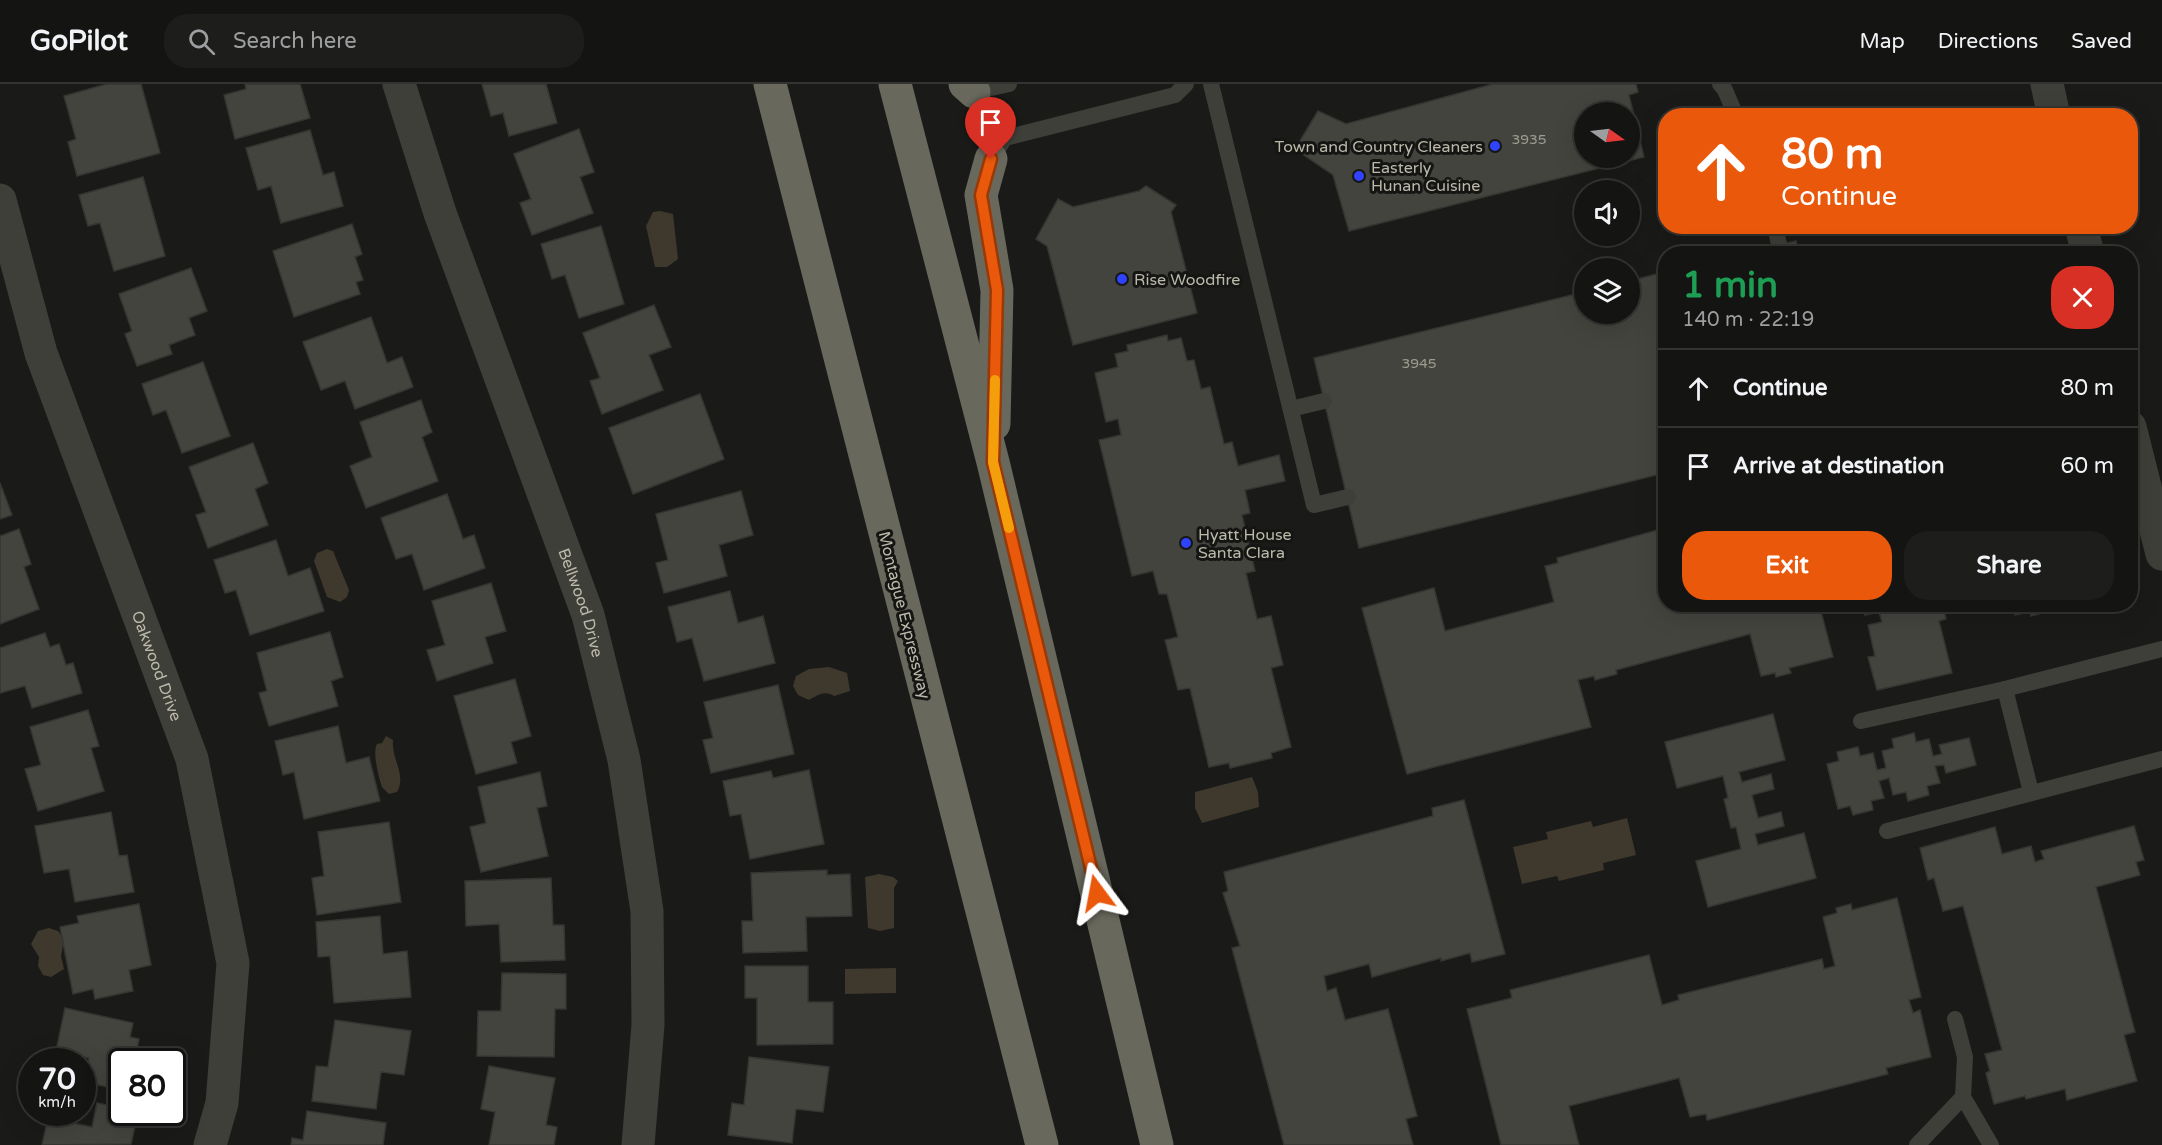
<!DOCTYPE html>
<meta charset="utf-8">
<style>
:root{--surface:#141412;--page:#1d1d1b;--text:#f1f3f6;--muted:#9d9e9f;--line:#333332;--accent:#ea580c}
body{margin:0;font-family:"Varela Round",sans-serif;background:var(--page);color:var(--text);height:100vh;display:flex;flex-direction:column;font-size:22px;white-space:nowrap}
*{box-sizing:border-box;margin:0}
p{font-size:20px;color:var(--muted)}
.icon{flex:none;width:33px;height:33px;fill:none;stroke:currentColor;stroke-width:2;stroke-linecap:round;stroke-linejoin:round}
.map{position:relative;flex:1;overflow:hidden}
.side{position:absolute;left:1658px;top:162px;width:480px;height:366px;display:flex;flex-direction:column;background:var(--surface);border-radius:24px;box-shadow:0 6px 24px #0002,0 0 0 2px var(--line)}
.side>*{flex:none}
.guide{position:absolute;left:1658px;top:24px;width:480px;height:126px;border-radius:24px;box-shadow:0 6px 24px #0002,0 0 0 2px var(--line);background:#ea580c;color:#fff;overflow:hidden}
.needle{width:39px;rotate:104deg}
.tools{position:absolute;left:1574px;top:18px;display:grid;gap:12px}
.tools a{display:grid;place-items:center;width:66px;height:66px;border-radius:50%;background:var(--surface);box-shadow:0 6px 24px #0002,0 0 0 2px var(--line);font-size:30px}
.speed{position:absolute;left:18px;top:964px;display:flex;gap:12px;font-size:30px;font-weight:700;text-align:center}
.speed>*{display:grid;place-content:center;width:78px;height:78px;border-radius:50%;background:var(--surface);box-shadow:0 6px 24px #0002,0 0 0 2px var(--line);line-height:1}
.speed small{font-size:15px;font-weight:400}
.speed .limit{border:3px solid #111;border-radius:9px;background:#fff;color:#111}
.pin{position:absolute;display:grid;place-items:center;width:51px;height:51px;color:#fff;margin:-62px -26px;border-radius:50% 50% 50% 0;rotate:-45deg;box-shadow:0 0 6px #0007}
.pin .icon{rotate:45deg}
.me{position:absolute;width:66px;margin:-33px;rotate:347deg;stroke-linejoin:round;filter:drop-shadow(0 0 4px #0008)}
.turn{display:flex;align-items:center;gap:21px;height:126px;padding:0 24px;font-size:27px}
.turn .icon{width:78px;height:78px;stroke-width:2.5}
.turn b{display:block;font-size:42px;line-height:51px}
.round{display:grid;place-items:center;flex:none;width:63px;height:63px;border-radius:24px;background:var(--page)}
.overview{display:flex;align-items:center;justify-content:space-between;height:102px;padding:0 24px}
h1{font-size:36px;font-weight:800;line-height:45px;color:#1e9e55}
.primary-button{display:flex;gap:12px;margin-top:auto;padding:12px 24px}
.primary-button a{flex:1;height:69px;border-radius:24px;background:var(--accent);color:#fff;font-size:24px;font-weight:800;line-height:69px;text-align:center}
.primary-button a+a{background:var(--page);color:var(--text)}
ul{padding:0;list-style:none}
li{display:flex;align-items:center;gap:18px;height:78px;padding:0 24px;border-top:2px solid var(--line)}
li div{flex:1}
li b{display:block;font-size:22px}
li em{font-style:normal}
header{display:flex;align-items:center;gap:36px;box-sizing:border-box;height:84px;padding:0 30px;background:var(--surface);border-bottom:2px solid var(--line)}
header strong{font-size:28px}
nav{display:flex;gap:33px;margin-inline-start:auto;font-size:21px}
.search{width:420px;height:54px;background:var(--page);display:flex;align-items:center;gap:15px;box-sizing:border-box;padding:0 21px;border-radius:24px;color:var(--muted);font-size:22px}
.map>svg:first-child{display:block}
.water{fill:#3f392d}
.building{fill:#44443f;stroke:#353632;stroke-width:1.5;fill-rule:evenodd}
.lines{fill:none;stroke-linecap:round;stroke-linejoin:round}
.service{stroke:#3f3f39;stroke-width:16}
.minor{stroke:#3f3f39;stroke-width:33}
.trunk{stroke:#68685c;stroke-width:33}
.route-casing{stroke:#983908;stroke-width:15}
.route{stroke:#ea580c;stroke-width:10}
.slow{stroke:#f59e0b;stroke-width:10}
.poi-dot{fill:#2f43fb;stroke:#151513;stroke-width:2}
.labels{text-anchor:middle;stroke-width:6;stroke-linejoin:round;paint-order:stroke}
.number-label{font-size:14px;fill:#9d9c8f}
.poi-label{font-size:16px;fill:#bbb9aa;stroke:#151513;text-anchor:start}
.street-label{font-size:16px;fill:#bbb9aa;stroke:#151513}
</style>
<header>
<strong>GoPilot</strong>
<div class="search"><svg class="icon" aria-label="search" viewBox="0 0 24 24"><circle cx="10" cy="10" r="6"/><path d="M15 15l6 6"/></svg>Search here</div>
<nav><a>Map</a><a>Directions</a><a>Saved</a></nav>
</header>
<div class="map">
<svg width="2162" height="1061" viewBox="0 0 2162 1061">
<rect width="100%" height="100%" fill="#1a1a18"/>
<g class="water">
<polygon points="660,127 673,130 678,175 667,183 655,183 646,142 653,128"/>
<polygon points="327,465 333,467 349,506 347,513 340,518 327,513 314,477 317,469"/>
<path d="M 829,583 L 847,589 L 850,607 L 834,612 C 825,606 818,611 809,616 L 798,611 L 793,602 L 796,592 L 809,585 Z"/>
<path d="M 386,652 L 393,656 C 391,675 407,691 397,708 L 389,710 L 382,703 C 379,694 372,668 377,660 L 382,659 Z"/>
<polygon points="1252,693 1258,708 1259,723 1202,739 1195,724 1195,708"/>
<polygon points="1627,734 1636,771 1603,779 1604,786 1559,797 1557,792 1522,800 1513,763 1548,755 1546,748 1591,737 1593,743"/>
<polygon points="879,790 893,793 898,797 894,804 894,844 880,847 868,844 865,793"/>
<polygon points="49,844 58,847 64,855 61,872 64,885 51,893 43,891 38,882 39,873 31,860 38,847"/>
<polygon points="896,884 896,909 845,910 845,885"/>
</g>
<g class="building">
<polygon points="107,0 141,0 160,69 77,92 68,58 76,55 64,12"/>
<polygon points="245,0 300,0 310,34 235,55 224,11 246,5"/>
<polygon points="482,0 546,0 557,39 509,52 503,29 491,32"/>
<path d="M 1493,0 L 1636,0 L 1638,8 L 1629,11 L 1644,73 L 1349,147 L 1333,91 L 1295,65 L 1318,27 L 1346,40 ZM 1584,28 L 1629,28 L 1629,74 L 1584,74 Z"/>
<polygon points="579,45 594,88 580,93 593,129 532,151 520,119 531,115 514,70"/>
<polygon points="310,46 323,91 334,88 343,122 281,139 271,102 258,106 246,64"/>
<polygon points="143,93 165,172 114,187 100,139 88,142 79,111"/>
<polygon points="1146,102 1176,121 1171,128 1197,229 1073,261 1047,162 1036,155 1058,115 1073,123 1139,107"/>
<polygon points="352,140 362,170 355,173 363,196 356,198 360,210 294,233 273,167"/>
<polygon points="601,142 624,220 579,234 565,191 552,195 541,160"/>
<polygon points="1796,157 1799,170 1742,170 1779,161"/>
<polygon points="191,184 207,227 189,234 195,251 169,261 172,270 137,282 125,250 132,247 119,210"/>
<polygon points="1665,188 1665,389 1359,464 1314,274 1584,208 1584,230 1629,230 1629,197"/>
<polygon points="654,221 671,263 649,271 663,306 602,330 590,297 600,294 583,249"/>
<polygon points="371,233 387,279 402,273 413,303 355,325 345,297 321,306 303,258"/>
<polygon points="1167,251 1168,257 1181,254 1187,277 1194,276 1201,305 1210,303 1224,360 1232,358 1238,382 1279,371 1285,397 1245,406 1250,429 1242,431 1255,487 1246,489 1257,535 1271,532 1283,581 1271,584 1291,663 1271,669 1272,674 1230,684 1229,679 1209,683 1190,604 1178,606 1165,556 1178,553 1167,510 1159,510 1153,487 1132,492 1099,356 1121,351 1118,335 1106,338 1095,289 1118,283 1115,270 1128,267 1127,261"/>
<polygon points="203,278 230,352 182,369 166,326 153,331 142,300"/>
<polygon points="700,310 724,375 633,410 609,344"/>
<polygon points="421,316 432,348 422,353 438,397 366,424 350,382 372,373 360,338"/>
<polygon points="253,359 268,399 255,405 268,441 208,464 196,431 206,428 189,383"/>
<polygon points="0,399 12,431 0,435"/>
<polygon points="741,407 753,451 719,461 727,492 664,509 656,479 668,476 656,430"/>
<polygon points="447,410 463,455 474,451 485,484 424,506 412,470 396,475 381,434"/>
<polygon points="1665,444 1665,520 1819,520 1833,573 1789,584 1791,589 1776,593 1775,589 1761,592 1750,550 1616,586 1617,590 1595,596 1594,592 1578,596 1591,643 1407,690 1362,524 1434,504 1445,547 1554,518 1545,482 1558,479 1557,474"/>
<polygon points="19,445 31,480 24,483 39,525 0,540 0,452"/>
<polygon points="276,456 288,492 310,484 324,527 250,551 236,506 225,509 214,476"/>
<polygon points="491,499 506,547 485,553 493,579 437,597 427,566 445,561 432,517"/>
<polygon points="730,507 738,539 763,532 775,579 704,597 692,554 677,558 668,523"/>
<polygon points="1862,520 1943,520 1946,535 1939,537 1952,589 1877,606 1868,573 1875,572 1868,541 1882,538 1879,528 1865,531"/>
<polygon points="2012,520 2076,520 2031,532 2030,528 2015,531"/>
<polygon points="330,548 343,593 331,597 338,622 269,642 259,609 267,607 257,569"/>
<polygon points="45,549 50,563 59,560 66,581 73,579 82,609 32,624 25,602 0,609 0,564"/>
<polygon points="515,595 531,652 511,658 517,679 476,690 454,612"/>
<polygon points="778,601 794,670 711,689 703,656 713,654 704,618"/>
<polygon points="88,626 99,662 91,664 104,707 38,727 25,685 41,681 30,643"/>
<polygon points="1773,630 1785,676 1739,688 1742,698 1771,690 1774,705 1752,711 1758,734 1781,728 1784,742 1755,750 1758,761 1804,749 1816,794 1708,823 1696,777 1741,765 1736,743 1731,744 1724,715 1728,714 1723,692 1677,704 1665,658"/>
<polygon points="338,642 346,679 369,673 380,717 304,735 294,688 283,691 275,657"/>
<polygon points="1914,649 1916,658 1929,655 1933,672 1942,670 1939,661 1969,654 1976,681 1946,689 1944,681 1935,682 1940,699 1927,702 1929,711 1908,717 1906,708 1893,711 1889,694 1879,697 1884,714 1871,717 1873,726 1853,731 1850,722 1838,725 1827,680 1839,677 1837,668 1858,663 1860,672 1873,669 1877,686 1886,684 1882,667 1894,664 1892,655"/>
<polygon points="809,686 824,760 750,775 741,730 730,732 723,697 771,687 773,694"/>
<polygon points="540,688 547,722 537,724 548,772 481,788 470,743 486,739 478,703"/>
<polygon points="1464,716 1505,870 1472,878 1470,869 1441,877 1441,874 1372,893 1369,880 1324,892 1327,907 1336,904 1345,936 1388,925 1417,1032 1406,1035 1413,1061 1284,1061 1232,864 1240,862 1223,809 1228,807 1224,788 1433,732 1432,724"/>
<polygon points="111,728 119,772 127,771 134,808 75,818 69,785 44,789 35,742"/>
<polygon points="389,738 401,818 317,831 312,794 324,792 318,748"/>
<polygon points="2134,742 2144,776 2136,778 2140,791 2096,803 2135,948 2124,951 2137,997 2067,1016 2065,1005 2026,1015 2025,1012 1994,1020 1986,989 1990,987 1985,970 2002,966 1963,822 1943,827 1934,794 1928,796 1920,764 1995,743 2002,770 2031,762 2035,778 2044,775 2041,767"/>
<polygon points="827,786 827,791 850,790 852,832 806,833 807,867 743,869 742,837 753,837 751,789"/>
<polygon points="551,794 553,841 564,841 565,876 501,878 499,840 466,842 465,797"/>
<polygon points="1897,814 1921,913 1909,916 1913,929 1920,926 1931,973 1886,984 1888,990 1707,1036 1706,1030 1690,1033 1679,994 1569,1022 1579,1061 1501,1061 1467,925 1512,914 1510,906 1649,871 1662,921 1679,916 1678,911 1822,875 1824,885 1835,882 1823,833 1837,829 1836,824 1851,820 1852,826"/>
<polygon points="139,820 151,881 129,886 133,907 95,915 93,905 73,910 60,843 79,839 77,832"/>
<polygon points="380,832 383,870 407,867 411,913 334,919 330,872 318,873 316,838"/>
<polygon points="745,882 808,882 808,918 833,918 833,960 757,961 757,914 745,914"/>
<polygon points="502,889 566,890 566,925 555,925 554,973 477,972 478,927 501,927"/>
<polygon points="65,924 133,939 130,953 139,955 135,977 138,978 122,978 122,1006 84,998 89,974 56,967"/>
<polygon points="335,936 411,947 404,991 381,988 376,1025 312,1017 316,982 328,983"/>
<polygon points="749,973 829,983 823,1028 796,1025 792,1059 728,1051 732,1019 744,1021"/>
<polygon points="489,982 555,994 546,1041 557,1043 554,1061 489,1061 495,1028 481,1025"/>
<polygon points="97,1019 122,1024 122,1029 138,1029 131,1060 42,1061 48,1034 92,1043"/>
<polygon points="307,1027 386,1039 383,1061 291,1061 292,1054 303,1056"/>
</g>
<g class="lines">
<g class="service">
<polyline points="1211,0 1314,421 1348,413"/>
<polyline points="1720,0 1725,6 1736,32"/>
<polyline points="974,8 1009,0"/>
<polyline points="991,75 1005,54 1175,11 1186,0"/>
<polyline points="1775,142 1781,170"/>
<polyline points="1291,325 1324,317"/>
<polyline points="2005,605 2031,708"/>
<polyline points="1861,637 2005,605 2162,565"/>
<polyline points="1887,747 2162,675"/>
<polyline points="1955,935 1965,973 1963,1013 1991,1061"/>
<polyline points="1917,1061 1963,1013"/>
</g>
<g class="minor">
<path id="s1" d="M 399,0 L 440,129 L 588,531 L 624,676 L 647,827 L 648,941 L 638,1061"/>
<polyline points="2047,0 2054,32"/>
<path id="s2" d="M 0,116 L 41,269 L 192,675 L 233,879 L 222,1019 L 210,1061"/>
<polyline points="2081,142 2088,170"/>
<polyline points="2130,343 2162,470"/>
</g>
<g class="trunk">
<polyline points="770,0 1042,1061"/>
<polyline points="895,0 993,378 1157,1061"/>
<polyline points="965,0 974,8"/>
<polyline points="991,75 981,111 997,206 994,340"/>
</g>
</g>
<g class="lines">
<defs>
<polyline id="route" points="991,75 981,111 997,206 993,378 1097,809"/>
</defs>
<use href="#route" class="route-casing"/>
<use href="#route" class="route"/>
<polyline class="slow" points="995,296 993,378 1009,444"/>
</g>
<g class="poi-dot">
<circle cx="1495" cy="62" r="6"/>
<circle cx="1359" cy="92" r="6"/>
<circle cx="1122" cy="195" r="6"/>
<circle cx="1186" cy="459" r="6"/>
</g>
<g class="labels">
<g class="number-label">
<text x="1529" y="60">3935</text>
<text x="1419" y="284">3945</text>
</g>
<g class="poi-label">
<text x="1483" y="68" text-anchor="end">Town and Country Cleaners</text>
<text x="1371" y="89">Easterly<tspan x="1371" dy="18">Hunan Cuisine</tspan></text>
<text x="1134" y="201">Rise Woodfire</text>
<text x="1198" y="456">Hyatt House<tspan x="1198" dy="18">Santa Clara</tspan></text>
</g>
<g class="street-label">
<text dy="6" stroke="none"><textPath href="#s1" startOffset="550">Bellwood Drive</textPath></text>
<text transform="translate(905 531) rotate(76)" y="6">Montague Expressway</text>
<text dy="6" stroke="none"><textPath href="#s2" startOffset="492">Oakwood Drive</textPath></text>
</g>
</g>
</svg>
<div class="tools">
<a><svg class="needle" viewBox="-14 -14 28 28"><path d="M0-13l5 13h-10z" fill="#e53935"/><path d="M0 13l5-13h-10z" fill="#9d9e9f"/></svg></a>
<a><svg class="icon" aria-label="sound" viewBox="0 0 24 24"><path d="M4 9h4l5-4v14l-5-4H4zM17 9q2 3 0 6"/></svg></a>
<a><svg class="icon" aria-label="layers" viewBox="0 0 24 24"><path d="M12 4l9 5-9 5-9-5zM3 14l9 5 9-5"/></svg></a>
</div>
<div class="speed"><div>70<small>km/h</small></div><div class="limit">80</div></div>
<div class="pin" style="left:991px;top:75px;background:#d93025"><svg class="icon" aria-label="arrive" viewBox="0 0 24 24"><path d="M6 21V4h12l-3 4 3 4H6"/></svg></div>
<svg class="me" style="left:1097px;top:809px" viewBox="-20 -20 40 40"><path d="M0-17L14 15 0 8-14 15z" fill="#ea580c" stroke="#fff" stroke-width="4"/></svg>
<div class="guide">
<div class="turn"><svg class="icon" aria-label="ahead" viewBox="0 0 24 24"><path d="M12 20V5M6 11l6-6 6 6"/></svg><div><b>80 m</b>Continue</div></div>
</div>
<section class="side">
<div class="overview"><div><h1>1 min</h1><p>140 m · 22:19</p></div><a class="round" style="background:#d93025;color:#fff"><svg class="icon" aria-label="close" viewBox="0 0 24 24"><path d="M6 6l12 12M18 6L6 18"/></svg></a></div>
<ul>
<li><svg class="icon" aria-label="ahead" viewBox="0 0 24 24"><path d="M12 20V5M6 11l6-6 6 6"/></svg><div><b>Continue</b></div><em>80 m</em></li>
<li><svg class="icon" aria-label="arrive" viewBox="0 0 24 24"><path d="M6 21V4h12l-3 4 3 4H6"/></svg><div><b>Arrive at destination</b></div><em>60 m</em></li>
</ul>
<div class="primary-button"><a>Exit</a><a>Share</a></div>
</section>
</div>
